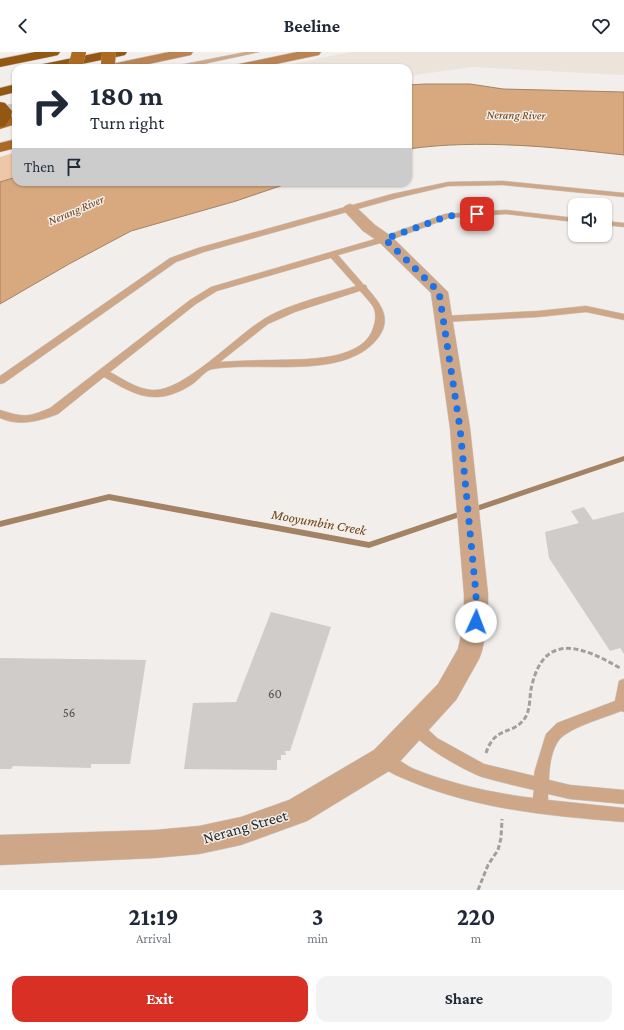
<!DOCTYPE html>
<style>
:root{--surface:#fff;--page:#f2f2f3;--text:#1f2937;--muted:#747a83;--accent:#d93025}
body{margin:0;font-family:"Crimson Pro",serif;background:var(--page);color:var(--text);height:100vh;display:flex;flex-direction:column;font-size:15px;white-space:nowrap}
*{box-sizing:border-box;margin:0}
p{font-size:13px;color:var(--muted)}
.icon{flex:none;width:22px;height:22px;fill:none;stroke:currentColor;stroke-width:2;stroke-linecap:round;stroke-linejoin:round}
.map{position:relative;height:838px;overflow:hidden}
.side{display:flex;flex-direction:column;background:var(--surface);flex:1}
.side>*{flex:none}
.top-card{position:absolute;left:12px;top:12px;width:400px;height:122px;border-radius:12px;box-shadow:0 1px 3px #0004;background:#fff;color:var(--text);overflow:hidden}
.tools{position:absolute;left:568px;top:146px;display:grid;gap:8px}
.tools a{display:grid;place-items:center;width:44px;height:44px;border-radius:8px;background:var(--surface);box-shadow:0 1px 3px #0004;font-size:20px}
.pin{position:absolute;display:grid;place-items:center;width:34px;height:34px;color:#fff;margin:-17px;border-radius:8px;box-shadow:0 2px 6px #0006}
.me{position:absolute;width:44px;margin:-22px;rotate:2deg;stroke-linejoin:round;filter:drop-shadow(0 0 3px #0008)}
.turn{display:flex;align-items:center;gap:14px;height:84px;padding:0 12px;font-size:18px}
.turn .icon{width:52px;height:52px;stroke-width:2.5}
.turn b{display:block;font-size:28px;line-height:34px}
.then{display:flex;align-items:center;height:38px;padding:0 12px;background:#0003;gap:8px;font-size:15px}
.eta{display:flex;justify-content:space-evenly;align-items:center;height:68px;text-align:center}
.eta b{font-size:24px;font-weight:700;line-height:28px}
.button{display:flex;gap:8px;margin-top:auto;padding:8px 12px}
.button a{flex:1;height:46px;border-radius:12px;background:var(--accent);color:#fff;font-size:16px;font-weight:700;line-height:46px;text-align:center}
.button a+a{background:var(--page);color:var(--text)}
header{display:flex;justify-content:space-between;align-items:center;height:52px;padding:0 12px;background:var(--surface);font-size:18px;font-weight:700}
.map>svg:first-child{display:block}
.built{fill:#ece3db}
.green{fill:#edc7a7}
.water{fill:#d8a87e;stroke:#a48264}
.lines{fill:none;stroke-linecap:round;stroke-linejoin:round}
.stream{fill:#a48264;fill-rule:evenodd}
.building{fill:#cfccca}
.primary-tunnel{stroke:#c9c6c5;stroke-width:14;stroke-dasharray:14 7;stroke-linecap:butt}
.lane-casing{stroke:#cdcac9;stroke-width:1}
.street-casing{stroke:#cdcac9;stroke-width:1}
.secondary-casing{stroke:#cdcac9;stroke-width:1}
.primary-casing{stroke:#cdcac9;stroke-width:1}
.highway-casing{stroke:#cdcac9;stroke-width:1}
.path{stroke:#a2a09e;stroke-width:3;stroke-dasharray:5 2.5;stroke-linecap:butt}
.lane{fill:#cda787;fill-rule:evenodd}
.street{fill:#cda787;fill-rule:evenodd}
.secondary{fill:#ba8351;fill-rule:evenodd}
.primary{fill:#ac6922;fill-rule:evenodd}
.highway{fill:#945711;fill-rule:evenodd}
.primary-bridge-casing{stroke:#cdcac9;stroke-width:14;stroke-linecap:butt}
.primary-bridge{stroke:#ac6922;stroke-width:14}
.route{stroke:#1a73e8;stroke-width:7;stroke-dasharray:0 12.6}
.labels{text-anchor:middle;stroke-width:3;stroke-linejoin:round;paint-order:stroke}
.far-water-label{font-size:12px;font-style:italic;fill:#714312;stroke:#f1eeec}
.near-number-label{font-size:13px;fill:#525150}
.water-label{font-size:14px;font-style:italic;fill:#714312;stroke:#f1eeec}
.near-street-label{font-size:16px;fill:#292827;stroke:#f1eeec}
</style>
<header><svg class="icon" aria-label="back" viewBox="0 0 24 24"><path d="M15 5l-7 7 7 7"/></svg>Beeline<svg class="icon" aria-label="heart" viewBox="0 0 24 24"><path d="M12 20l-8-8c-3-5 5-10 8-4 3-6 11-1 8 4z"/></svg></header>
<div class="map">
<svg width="624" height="838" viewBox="0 0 624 838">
<rect width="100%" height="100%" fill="#f1eeec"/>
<polygon class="built" points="351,0 624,0 624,23 472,15 408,24 408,16 273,16"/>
<polygon class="green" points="16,100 16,125 0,130 0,105"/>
<g class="water">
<path d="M 425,32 L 470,32 L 503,37 L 624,40 L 624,103 C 553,95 479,87 408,97 L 408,33 Z"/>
<polygon points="16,125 16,130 292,130 236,149 131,179 69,212 0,252 0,130"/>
</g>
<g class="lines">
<polygon class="stream" points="624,404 624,409 369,496 109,448 0,475 0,469 109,442 369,490"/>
</g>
<g class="building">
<polygon points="584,455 593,468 624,460 624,602 620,596 610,599 549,506 545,480 579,471 571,459"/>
<polygon points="271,560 331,575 290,699 285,699 286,703 281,703 281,708 277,708 277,718 184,717 193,651 236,650"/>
<polygon points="0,606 146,608 130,712 91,712 91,716 13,714 11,717 0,717"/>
</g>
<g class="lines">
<polyline class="primary-tunnel" points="0,61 16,58"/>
<defs>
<g id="lane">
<polygon points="246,0 259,0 185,16 172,16 175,14"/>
<polygon points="503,129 624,141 624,145 503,133 448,134 397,146 204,200 176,210 4,331 0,332 0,324 170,206 198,196 392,142 448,130"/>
<path d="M 506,158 L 575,166 L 575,170 L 506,162 L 449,166 L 388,189 L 338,203 L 364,233 L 366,233 L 367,236 C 380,251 393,266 378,286 C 345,329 261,309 213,317 C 205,318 198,329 191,333 C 182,339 168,345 157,345 C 138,346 120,334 104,325 L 58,362 C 39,369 20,375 0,366 L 0,358 C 23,365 27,366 50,356 L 190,248 L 211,235 L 382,185 L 445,162 ZM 331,206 L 356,234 C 328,243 284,253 261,269 C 235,285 182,341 152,338 C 137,337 123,327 110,320 L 196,252 L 217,239 ZM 360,239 C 364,243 368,248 372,253 C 376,258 376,267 374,273 C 366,310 303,307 275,308 C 256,308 238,309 220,310 L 268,272 L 295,260 Z"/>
<polygon points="605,169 624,171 624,175 605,173"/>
<polygon points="586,254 624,262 624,268 586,260 538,265 444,270 439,267 444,264 538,259"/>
<path d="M 624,627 L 624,660 L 621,659 C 605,666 565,676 557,691 C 551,701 549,717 549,728 L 570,733 L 624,738 L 624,752 L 570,747 L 548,742 L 548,748 L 624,756 L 624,770 C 552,764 480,758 412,730 C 400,725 382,719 377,707 L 379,702 L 384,700 C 395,704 403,712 414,717 C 452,732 492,741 533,746 L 534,738 C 517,734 499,730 482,725 C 465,719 415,691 408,675 L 410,670 L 415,669 L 420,670 L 437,686 L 484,712 L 534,724 L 535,718 L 546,682 L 557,671 L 615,649 L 619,629 Z"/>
</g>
<polygon id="street" points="350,152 355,154 375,173 391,184 448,240 470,376 488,542 488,570 482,599 479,607 456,648 394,716 307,769 241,793 199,802 155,806 0,813 0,783 155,778 199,774 241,765 289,748 374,698 438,632 458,597 464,570 464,542 450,376 431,241 379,190 363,179 345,160 342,157 345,154"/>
<g id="secondary">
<polygon points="169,0 193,0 191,3 130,16 106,16 107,13"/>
<polygon points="297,0 321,0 319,3 257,16 233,16 234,13 239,12"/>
</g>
<g id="primary">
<polygon points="16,63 16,72 0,77 0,68"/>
<polygon points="16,87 16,96 0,100 0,91"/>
</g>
<g id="highway">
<polygon points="35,0 60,0 58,3 54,4 0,15 0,7"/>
<polygon points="102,0 127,0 125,3 121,4 62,16 37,16 38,13 43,12"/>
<polygon points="16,32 16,40 0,44 0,36"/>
<polygon points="0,50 5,51 12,59 11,65 5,74 0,75"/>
</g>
</defs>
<use href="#lane" class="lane-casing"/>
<use href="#street" class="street-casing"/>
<use href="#secondary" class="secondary-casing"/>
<use href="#primary" class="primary-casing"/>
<use href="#highway" class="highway-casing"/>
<g class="path">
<path d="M 486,701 C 495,673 513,684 525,666 C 531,657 529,643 532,633 C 545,578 585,596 620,616"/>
<polyline points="478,838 488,813 498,798 501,786 502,767"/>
</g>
<use href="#lane" class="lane"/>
<use href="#street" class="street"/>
<use href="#secondary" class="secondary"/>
<use href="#primary" class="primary"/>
<use href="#highway" class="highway"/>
<defs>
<g id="primary-bridge">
<polyline points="108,12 109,0"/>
<polyline points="75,16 79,0"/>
</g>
</defs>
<use href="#primary-bridge" class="primary-bridge-casing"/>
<use href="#primary-bridge" class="primary-bridge"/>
</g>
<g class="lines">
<polyline class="route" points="476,570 476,542 460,376 439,240 385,187 448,164 477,162"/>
</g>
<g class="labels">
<g class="far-water-label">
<text transform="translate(516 63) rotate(1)" y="4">Nerang River</text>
<text transform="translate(76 158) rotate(-23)" y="4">Nerang River</text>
</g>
<g class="near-number-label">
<text x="275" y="646">60</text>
<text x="69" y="665">56</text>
</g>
<g class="water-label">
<text transform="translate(319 470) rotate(10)" y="5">Mooyumbin Creek</text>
</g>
<g class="near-street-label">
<text transform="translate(245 774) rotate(-16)" y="6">Nerang Street</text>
</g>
</g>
</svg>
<div class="tools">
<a><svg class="icon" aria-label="sound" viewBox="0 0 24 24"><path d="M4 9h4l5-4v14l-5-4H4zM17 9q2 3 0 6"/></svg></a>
</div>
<div class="pin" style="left:477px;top:162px;background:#d93025"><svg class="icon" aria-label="arrive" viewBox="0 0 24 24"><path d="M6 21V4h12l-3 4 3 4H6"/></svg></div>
<svg class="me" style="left:476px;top:570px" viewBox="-20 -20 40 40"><circle r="19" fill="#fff"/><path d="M0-13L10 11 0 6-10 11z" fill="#1a73e8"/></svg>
<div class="top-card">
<div class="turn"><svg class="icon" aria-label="right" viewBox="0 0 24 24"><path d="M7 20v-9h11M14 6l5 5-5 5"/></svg><div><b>180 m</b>Turn right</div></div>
<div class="then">Then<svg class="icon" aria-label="arrive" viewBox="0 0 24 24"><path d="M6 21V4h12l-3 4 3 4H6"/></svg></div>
</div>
</div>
<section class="side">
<div class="eta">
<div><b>21:19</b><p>Arrival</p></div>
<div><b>3</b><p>min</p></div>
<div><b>220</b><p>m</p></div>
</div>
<div class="button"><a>Exit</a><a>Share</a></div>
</section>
